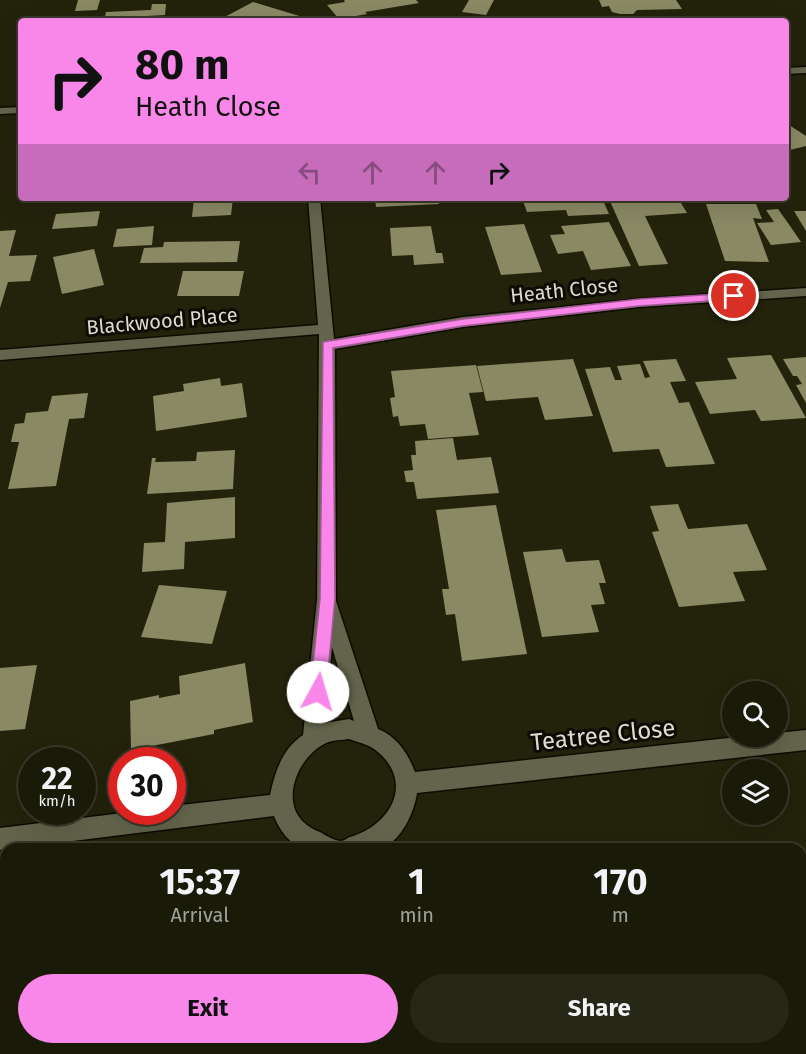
<!DOCTYPE html>
<style>
:root{--surface:#1a1a09;--page:#272717;--text:#f1f3f6;--muted:#9fa19c;--line:#38382a;--accent:#f987e9}
body{margin:0;font-family:"Fira Sans",sans-serif;background:var(--page);color:var(--text);height:100vh;display:flex;flex-direction:column;font-size:22px;white-space:nowrap}
*{box-sizing:border-box;margin:0}
p{font-size:20px;color:var(--muted)}
.icon{flex:none;width:33px;height:33px;fill:none;stroke:currentColor;stroke-width:2;stroke-linecap:round;stroke-linejoin:round}
.map{position:relative;flex:1;overflow:hidden}
.drawer{position:absolute;left:0px;top:843px;width:807px;height:212px;display:flex;flex-direction:column;background:var(--surface);border-radius:18px 18px 0 0;box-shadow:0 6px 24px #0002,0 0 0 2px var(--line)}
.drawer>*{flex:none}
.guide{position:absolute;left:18px;top:18px;width:771px;height:183px;border-radius:6px;box-shadow:0 6px 24px #0002,0 0 0 2px var(--line);background:#f987e9;color:#111;overflow:hidden}
.tools{position:absolute;left:722px;top:681px;display:grid;gap:12px}
.tools a{display:grid;place-items:center;width:66px;height:66px;border-radius:50%;background:var(--surface);box-shadow:0 6px 24px #0002,0 0 0 2px var(--line);font-size:30px}
.speed{position:absolute;left:18px;top:747px;display:flex;gap:12px;font-size:30px;font-weight:700;text-align:center}
.speed>*{display:grid;place-content:center;width:78px;height:78px;border-radius:50%;background:var(--surface);box-shadow:0 6px 24px #0002,0 0 0 2px var(--line);line-height:1}
.speed small{font-size:15px;font-weight:400}
.speed .limit{border:9px solid #d22;background:#fff;color:#111}
.pin{position:absolute;display:grid;place-items:center;width:51px;height:51px;color:#fff;margin:-26px;border:3px solid #fff;border-radius:50%;box-shadow:0 2px 6px #0007}
.me{position:absolute;width:66px;margin:-33px;rotate:6deg;stroke-linejoin:round;filter:drop-shadow(0 0 4px #0008)}
.turn{display:flex;align-items:center;gap:21px;height:126px;padding:0 18px;font-size:27px}
.turn .icon{width:78px;height:78px;stroke-width:2.5}
.turn b{display:block;font-size:42px;line-height:51px}
.lanes{display:flex;align-items:center;height:57px;padding:0 18px;background:#0003;justify-content:center;gap:30px;direction:ltr}
.lanes .off{opacity:.35}
.eta{display:flex;justify-content:space-evenly;align-items:center;height:102px;text-align:center}
.eta b{font-size:36px;font-weight:700;line-height:42px}
.primary-button{display:flex;gap:12px;margin-top:auto;padding:12px 18px}
.primary-button a{flex:1;height:69px;border-radius:36px;background:var(--accent);color:#111;font-size:24px;font-weight:700;line-height:69px;text-align:center}
.primary-button a+a{background:var(--page);color:var(--text)}
.map>svg:first-child{display:block}
.building{fill:#898964}
.lines{fill:none;stroke-linecap:round;stroke-linejoin:round}
.minor-casing{stroke:#0d0c00;stroke-width:3}
.minor{fill:#63644b;fill-rule:evenodd}
.route{fill:#f987e9;stroke:#a25897;stroke-width:1.5}
.labels{text-anchor:middle;stroke-width:6;stroke-linejoin:round;paint-order:stroke}
.street-label{font-size:20px;fill:#ddddcf;stroke:#0c0c04}
.near-street-label{font-size:24px;fill:#ddddcf;stroke:#0c0c04}
</style>
<div class="map">
<svg width="806" height="1054" viewBox="0 0 806 1054">
<rect width="100%" height="100%" fill="#23230c"/>
<g class="building">
<polygon points="78,0 100,0 97,10 75,11"/>
<polygon points="344,0 416,0 419,3 365,12 367,14 339,19 327,5 345,2"/>
<polygon points="469,0 494,0 486,15 462,12"/>
<polygon points="599,0 676,0 682,9 637,10 633,14 620,14 612,12 609,6 602,7"/>
<polygon points="253,2 306,18 300,21 217,21"/>
<polygon points="152,4 166,4 165,15 147,16 146,21 104,21 106,12 151,10"/>
<polygon points="786,123 806,136 806,146 786,151"/>
<polygon points="194,198 233,198 231,215 192,217"/>
<polygon points="375,198 438,198 439,204 376,207"/>
<polygon points="522,198 602,198 609,214 568,216 566,210 527,212"/>
<polygon points="678,198 687,213 645,216 668,264 639,266 609,199"/>
<polygon points="706,204 756,204 762,219 753,218 769,262 725,261"/>
<polygon points="778,209 788,223 801,242 771,245 757,223 774,222 766,210"/>
<polygon points="100,211 97,226 52,229 56,214"/>
<polygon points="794,211 806,211 806,231"/>
<polygon points="609,222 631,266 591,270 583,251 558,254 550,235 565,234 561,226"/>
<polygon points="524,224 542,272 501,275 485,227"/>
<polygon points="154,226 152,245 113,247 117,229"/>
<polygon points="431,226 436,253 442,253 444,263 414,265 413,255 392,256 390,228"/>
<polygon points="16,230 9,256 37,255 30,281 8,282 0,308 0,231"/>
<polygon points="240,241 237,262 140,263 144,248 163,247 164,242"/>
<polygon points="94,249 104,285 62,294 53,257"/>
<polygon points="183,271 244,271 239,296 177,296"/>
<polygon points="771,355 806,418 761,421 755,410 710,414 695,382 737,379 727,358"/>
<polygon points="806,357 806,403 796,385 802,384 797,376 793,376 783,359"/>
<polygon points="573,359 593,416 545,420 538,397 486,401 477,366"/>
<polygon points="676,359 686,381 670,382 679,403 689,402 715,464 666,467 659,449 613,452 585,369 610,367 615,380 622,380 617,366 640,364 645,378 650,377 643,361"/>
<polygon points="476,365 483,392 469,393 479,435 428,439 425,424 400,426 398,416 393,417 390,398 395,397 391,371"/>
<polygon points="220,378 221,386 242,383 247,417 156,431 153,396 184,391 183,384"/>
<polygon points="88,393 84,418 69,419 56,486 8,489 19,442 11,442 15,424 24,423 26,413 48,411 52,396"/>
<polygon points="453,438 457,460 491,457 499,493 417,499 414,482 406,482 404,471 413,470 411,455 416,455 415,441"/>
<polygon points="235,450 233,489 147,494 152,458 156,458 155,462 196,461 197,452"/>
<polygon points="235,497 235,538 185,542 184,569 142,572 144,543 165,542 167,503"/>
<polygon points="678,504 688,529 747,524 767,570 733,572 745,601 679,607 652,532 659,531 650,506"/>
<polygon points="496,505 527,654 462,661 455,614 446,615 442,589 449,589 436,510"/>
<polygon points="562,549 566,562 599,560 606,583 599,583 605,604 591,605 599,632 542,637 523,552"/>
<polygon points="159,585 227,591 212,644 141,637"/>
<polygon points="245,663 253,722 214,730 214,734 131,750 130,701 159,695 159,698 180,694 179,676"/>
<polygon points="37,665 25,729 0,731 0,668"/>
<polygon points="801,902 806,915 806,1010 801,1011"/>
<polygon points="551,1048 705,1048 706,1054 552,1054"/>
</g>
<g class="lines">
<defs>
<g id="minor">
<polygon points="806,67 806,73 786,74 786,68"/>
<polygon points="21,107 21,113 0,114 0,108"/>
<path d="M 308,198 L 320,198 L 334,339 L 463,317 L 639,299 L 806,288 L 806,296 L 639,307 L 463,327 L 335,349 L 336,601 L 378,729 C 398,737 408,754 415,772 L 747,736 L 777,736 L 777,733 L 806,730 L 806,750 L 417,793 C 414,813 402,839 383,848 C 372,853 319,849 303,849 C 290,844 279,830 274,816 L 0,850 L 0,828 L 131,812 L 172,812 L 172,806 L 270,795 C 275,771 283,748 303,735 L 317,599 L 319,334 L 0,360 L 0,350 L 318,325 ZM 332,647 L 354,721 L 349,719 L 325,723 ZM 349,739 C 357,742 367,744 374,749 C 416,780 392,825 350,837 C 347,838 344,841 341,841 C 335,841 325,835 320,832 C 311,829 301,822 296,812 C 285,787 303,754 326,743 C 332,740 342,740 349,739 Z"/>
<polygon points="354,1048 380,1048 381,1054 355,1054"/>
</g>
</defs>
<use href="#minor" class="minor-casing"/>
<use href="#minor" class="minor"/>
</g>
<polygon class="route" points="734,293 740,296 738,299 639,306 463,326 333,348 335,599 326,692 323,697 318,699 312,697 310,692 320,599 323,342 463,319 639,299"/>
<g class="labels">
<g class="street-label">
<text transform="translate(564 290) rotate(-6)" y="7">Heath Close</text>
<text transform="translate(162 321) rotate(-5)" y="7">Blackwood Place</text>
</g>
<g class="near-street-label">
<text transform="translate(603 735) rotate(-6)" y="8">Teatree Close</text>
</g>
</g>
</svg>
<div class="tools">
<a><svg class="icon" aria-label="search" viewBox="0 0 24 24"><circle cx="10" cy="10" r="6"/><path d="M15 15l6 6"/></svg></a>
<a><svg class="icon" aria-label="layers" viewBox="0 0 24 24"><path d="M12 4l9 5-9 5-9-5zM3 14l9 5 9-5"/></svg></a>
</div>
<div class="speed"><div>22<small>km/h</small></div><div class="limit">30</div></div>
<div class="pin" style="left:734px;top:296px;background:#d93025"><svg class="icon" aria-label="arrive" viewBox="0 0 24 24"><path d="M6 21V4h12l-3 4 3 4H6"/></svg></div>
<svg class="me" style="left:318px;top:692px" viewBox="-20 -20 40 40"><circle r="19" fill="#fff"/><path d="M0-13L10 11 0 6-10 11z" fill="#f987e9"/></svg>
<div class="guide">
<div class="turn"><svg class="icon" aria-label="right" viewBox="0 0 24 24"><path d="M7 20v-9h11M14 6l5 5-5 5"/></svg><div><b>80 m</b>Heath Close</div></div>
<div class="lanes"><svg class="icon off" aria-label="left" viewBox="0 0 24 24"><path d="M17 20v-9H6M10 6l-5 5 5 5"/></svg><svg class="icon off" aria-label="ahead" viewBox="0 0 24 24"><path d="M12 20V5M6 11l6-6 6 6"/></svg><svg class="icon off" aria-label="ahead" viewBox="0 0 24 24"><path d="M12 20V5M6 11l6-6 6 6"/></svg><svg class="icon" aria-label="right" viewBox="0 0 24 24"><path d="M7 20v-9h11M14 6l5 5-5 5"/></svg></div>
</div>
<section class="drawer">
<div class="eta">
<div><b>15:37</b><p>Arrival</p></div>
<div><b>1</b><p>min</p></div>
<div><b>170</b><p>m</p></div>
</div>
<div class="primary-button"><a>Exit</a><a>Share</a></div>
</section>
</div>
